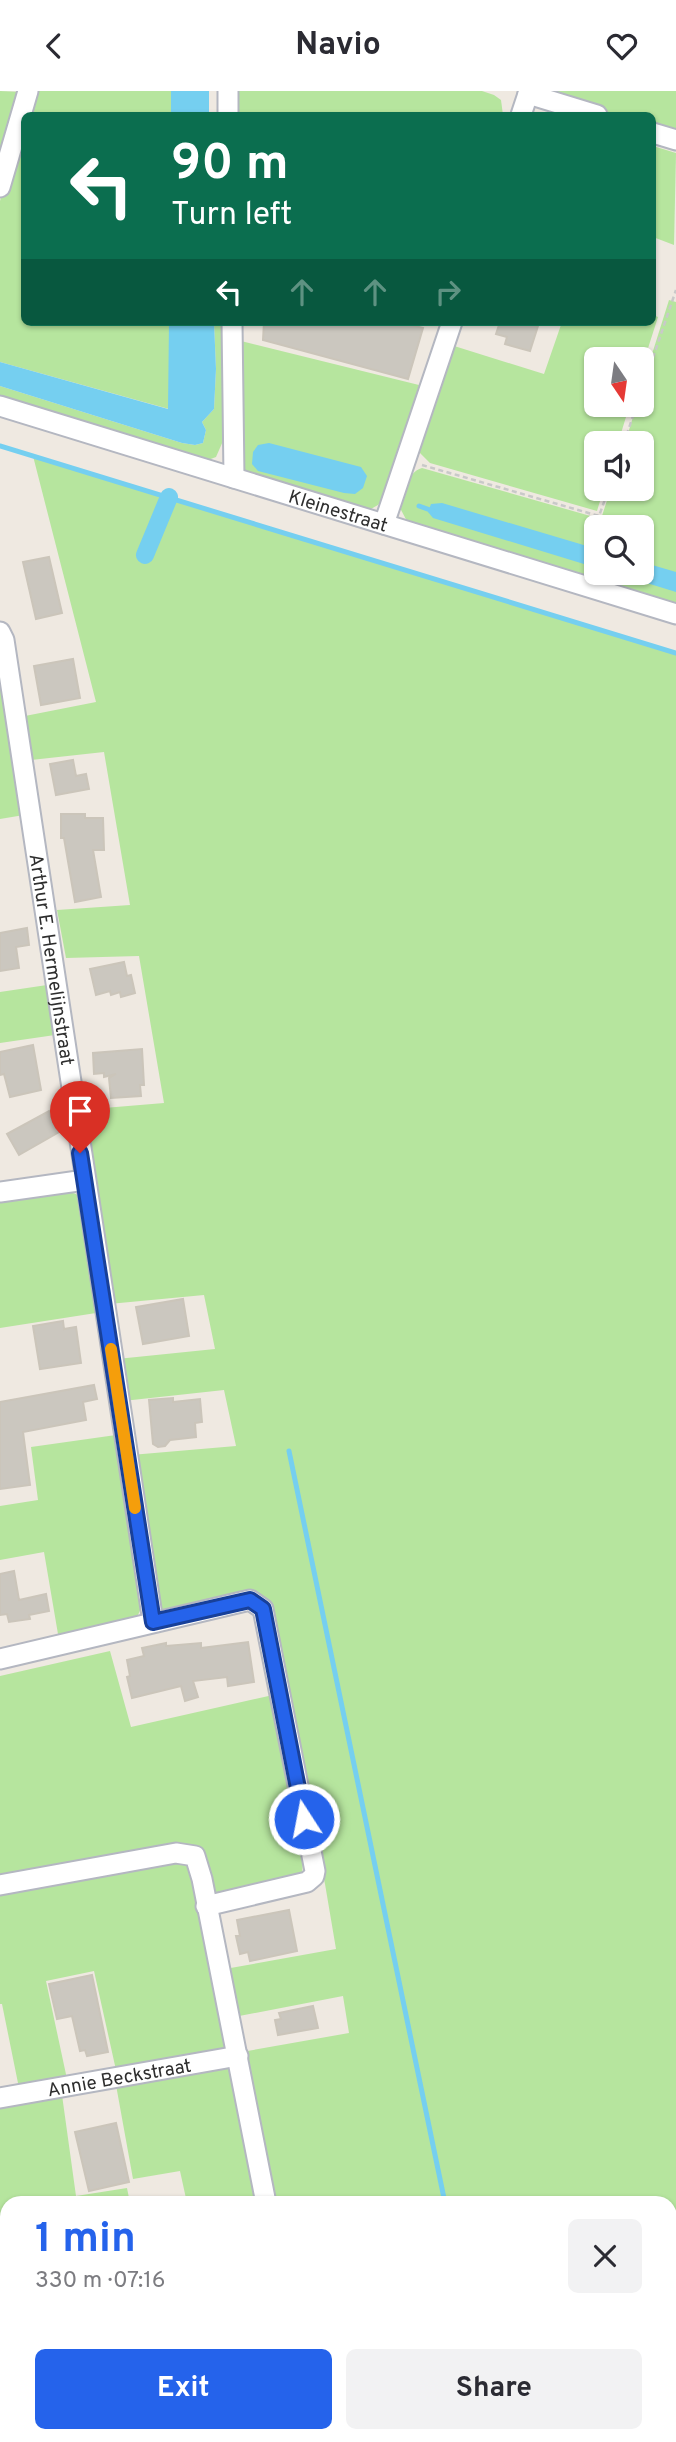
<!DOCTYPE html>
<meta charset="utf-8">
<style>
:root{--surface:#fff;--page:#f2f2f3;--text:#2b2b33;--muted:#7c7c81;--accent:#2563eb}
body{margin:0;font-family:Overpass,sans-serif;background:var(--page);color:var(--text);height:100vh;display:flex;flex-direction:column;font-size:26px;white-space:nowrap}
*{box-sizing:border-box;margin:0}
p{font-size:23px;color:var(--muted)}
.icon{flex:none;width:38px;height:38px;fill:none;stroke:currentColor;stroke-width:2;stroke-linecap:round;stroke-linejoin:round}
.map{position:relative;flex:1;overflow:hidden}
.details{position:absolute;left:0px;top:2105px;width:677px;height:247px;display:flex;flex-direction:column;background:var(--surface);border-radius:21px 21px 0 0;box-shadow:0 2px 5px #0004}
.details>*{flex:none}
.guide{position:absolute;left:21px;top:21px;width:635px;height:214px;border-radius:10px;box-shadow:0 2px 5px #0004;background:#0b6e4f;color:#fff;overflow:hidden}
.needle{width:46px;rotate:167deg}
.fabs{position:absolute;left:584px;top:256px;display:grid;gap:14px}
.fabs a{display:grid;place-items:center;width:70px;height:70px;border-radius:10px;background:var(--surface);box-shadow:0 2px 5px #0004;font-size:35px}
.pin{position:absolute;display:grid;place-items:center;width:60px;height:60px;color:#fff;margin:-72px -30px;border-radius:50% 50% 50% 0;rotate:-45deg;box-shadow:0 0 7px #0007}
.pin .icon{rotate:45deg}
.me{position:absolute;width:77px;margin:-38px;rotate:349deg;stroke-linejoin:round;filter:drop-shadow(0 0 5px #0008)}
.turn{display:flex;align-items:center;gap:24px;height:147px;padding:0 35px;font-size:32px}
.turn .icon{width:91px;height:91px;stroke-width:2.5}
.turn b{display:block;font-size:49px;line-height:60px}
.lanes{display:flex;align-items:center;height:66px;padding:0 35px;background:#0003;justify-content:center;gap:35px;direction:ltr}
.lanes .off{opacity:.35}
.round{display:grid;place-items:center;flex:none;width:74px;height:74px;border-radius:10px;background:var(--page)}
.overview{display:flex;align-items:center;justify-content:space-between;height:119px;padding:0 35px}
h1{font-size:42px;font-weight:700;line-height:52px;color:var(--accent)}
.action{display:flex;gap:14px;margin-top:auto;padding:14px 35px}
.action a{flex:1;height:80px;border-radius:10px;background:var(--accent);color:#fff;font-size:28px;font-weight:700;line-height:80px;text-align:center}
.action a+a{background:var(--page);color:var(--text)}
header{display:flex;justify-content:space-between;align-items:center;height:91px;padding:0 35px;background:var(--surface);font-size:32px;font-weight:700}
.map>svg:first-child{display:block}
.green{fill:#b6e59e;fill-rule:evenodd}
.water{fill:#75cff0}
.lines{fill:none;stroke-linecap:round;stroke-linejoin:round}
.stream{stroke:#75cff0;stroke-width:5}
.canal{stroke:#75cff0;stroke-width:18}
.building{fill:#cbc7bf;stroke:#cbc5ba;stroke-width:2}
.minor-casing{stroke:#b4b7c1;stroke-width:23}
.path{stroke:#c9c9c9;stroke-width:2.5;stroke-dasharray:5 3.5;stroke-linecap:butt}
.minor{stroke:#fff;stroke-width:19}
.route-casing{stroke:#184099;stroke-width:18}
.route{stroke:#2563eb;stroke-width:12}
.slow{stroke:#f59e0b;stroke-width:12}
.labels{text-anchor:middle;stroke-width:6;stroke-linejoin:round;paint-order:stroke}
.street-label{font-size:19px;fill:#2e2e2e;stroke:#fff}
</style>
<header><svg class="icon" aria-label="back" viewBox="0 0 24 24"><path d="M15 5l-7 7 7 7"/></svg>Navio<svg class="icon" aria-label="heart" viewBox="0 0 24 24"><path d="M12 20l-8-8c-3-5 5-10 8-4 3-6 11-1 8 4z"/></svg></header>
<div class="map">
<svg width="676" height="2351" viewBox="0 0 676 2351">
<rect width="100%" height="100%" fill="#efe9e1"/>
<g class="green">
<polygon points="0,0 22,1 0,72"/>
<polygon points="33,0 171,0 171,24 26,24"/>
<polygon points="236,0 482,0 494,4 501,9 503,24 236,24"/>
<polygon points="535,0 676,0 676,45 653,38 653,24 607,24 542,5"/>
<polygon points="24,29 24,231 169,231 169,318 0,271 0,110"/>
<polygon points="653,55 676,62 674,154 653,146"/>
<path d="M 669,209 L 676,211 L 676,520 L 409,434 L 400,417 C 403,403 407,381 422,377 L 601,428 L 611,397 L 642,397 L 642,352 L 625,352 L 637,313 L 642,313 L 642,295 ZM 597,436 L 642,436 L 642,481 L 597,481 Z"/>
<polygon points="653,224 658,226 642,276 642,268 597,268 597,313 630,313 618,352 597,352 597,397 604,397 597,420 430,372 420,362 420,355 451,254 544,283 562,231 653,231"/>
<polygon points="214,231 223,231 223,350 216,366 208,369 0,309 0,295 182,352 195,354 203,352 206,339 202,331 214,318 216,278"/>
<polygon points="237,249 419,294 385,405 378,414 369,419 247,383 240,376"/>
<polygon points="33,365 676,562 676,2351 317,2351 315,2345 670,2345 670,2112 271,2112 242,1961 349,1942 343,1905 234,1926 225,1878 336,1858 325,1793 267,1508 258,1507 161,1521 131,1364 236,1355 224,1299 123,1310 117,1268 215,1258 204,1204 109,1213 80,1019 164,1012 139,865 66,867 57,819 130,814 104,661 31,669 25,625 96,611"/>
<polygon points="0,559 24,724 0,728"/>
<polygon points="47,894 55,944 0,952 0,901"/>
<polygon points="64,1099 76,1103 82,1109 96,1222 0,1237 0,1108"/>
<polygon points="116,1344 142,1515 138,1524 127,1532 59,1549 44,1461 0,1469 0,1415 38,1409 31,1356"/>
<polygon points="110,1560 131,1636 273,1604 303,1772 302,1782 294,1789 212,1808 208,1772 202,1761 0,1787 0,1585"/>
<polygon points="176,1767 189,1771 228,1953 218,1962 116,1979 94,1880 46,1890 67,1988 19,1997 2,1913 0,1913 0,1799"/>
<polygon points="227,1976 235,1981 261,2112 187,2112 180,2080 133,2088 116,1994"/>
<polygon points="62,2004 76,2105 127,2097 130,2112 7,2112 7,2220 0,2221 0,2014"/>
</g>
<g class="water">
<rect x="171" y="0" width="38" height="24"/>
<polygon points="169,231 214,231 216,278 214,318 202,331 206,339 203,352 195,354 182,352 0,295 0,271 168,318"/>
<polygon points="269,352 361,376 367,385 363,397 355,403 344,402 258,380 252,373 253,361 258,354"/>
<polygon points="442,412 597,458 597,477 433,427 428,421 431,413"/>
<polygon points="642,471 676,481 676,501 611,481 642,481"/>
</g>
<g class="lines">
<g class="stream">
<polyline points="0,355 676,562"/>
<polyline points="419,415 433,420"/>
<polyline points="289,1360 445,2112"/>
<polyline points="490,2345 492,2351"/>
</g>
<polyline class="canal" points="145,464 169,406"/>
</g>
<g class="building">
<polygon points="264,231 412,231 411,234 423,237 408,288 263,249"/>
<polygon points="500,231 522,231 538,235 530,260 505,253 507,246 496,243"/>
<polygon points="49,466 62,522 36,528 23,471"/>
<polygon points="73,568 80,607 41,614 34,575"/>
<polygon points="73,669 76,685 86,683 89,698 56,704 50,673"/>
<polygon points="61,723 85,723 85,727 103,727 104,759 93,759 101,806 75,811 64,747 61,747"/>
<polygon points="27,837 29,854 16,856 19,877 0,880 0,842"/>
<polygon points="124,871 127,885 131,884 135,902 121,906 120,901 111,904 110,900 96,904 90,878"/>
<polygon points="33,954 41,999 10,1006 4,983 0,984 0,961"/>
<polygon points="142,958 144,994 140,994 141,1005 111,1007 109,987 116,983 104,986 104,982 94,983 93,962"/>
<polygon points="49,1020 61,1040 19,1064 7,1043"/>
<polygon points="183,1208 189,1245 143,1253 136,1216"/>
<polygon points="63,1230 64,1238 76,1236 81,1272 40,1278 33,1235"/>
<polygon points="94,1294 97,1308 83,1311 86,1329 23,1341 30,1394 0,1398 0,1311"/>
<polygon points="173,1307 173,1311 200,1308 202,1331 195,1332 196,1346 170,1349 165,1355 158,1356 153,1353 149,1309"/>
<polygon points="14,1480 19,1509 46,1503 49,1520 29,1524 30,1528 9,1531 7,1523 0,1524 0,1483"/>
<polygon points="248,1551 254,1591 228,1595 227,1586 193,1590 198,1606 185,1610 181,1595 132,1607 127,1586 130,1585 127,1569 144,1565 142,1557 166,1552 166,1555 201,1552 201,1557"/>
<polygon points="289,1819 297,1860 250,1870 248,1861 240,1863 236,1845 240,1845 237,1829"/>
<polygon points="92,1884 108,1961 87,1965 85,1959 80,1960 72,1925 57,1928 49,1893"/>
<polygon points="313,1915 318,1937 278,1944 275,1929 281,1928 279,1922"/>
<polygon points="116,2032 129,2091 89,2100 75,2041"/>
</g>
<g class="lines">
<defs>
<g id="minor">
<polyline points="228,0 228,24"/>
<polyline points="528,3 597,24"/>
<polyline points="521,24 529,0"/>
<polyline points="653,42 676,49"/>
<polyline points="0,96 28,0"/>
<polyline points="232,231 234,387"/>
<path id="s1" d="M 0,315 L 676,523"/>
<polyline points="384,433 452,231"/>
<path id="s2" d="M 0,541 L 4,549 L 153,1531"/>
<polyline points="0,1101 85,1089"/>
<polyline points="0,1568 250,1509 263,1518 315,1780 314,1785 307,1791 206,1815"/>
<polyline points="0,1794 176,1762 195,1765 202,1788 266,2112"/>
<path id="s3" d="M 0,2007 L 238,1965"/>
<polyline points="0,2229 7,2227"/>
<polyline points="310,2345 311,2351"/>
</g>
</defs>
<use href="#minor" class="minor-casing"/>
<g class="path">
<polyline points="642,299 676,199"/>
<polyline points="624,352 637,313"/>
<polyline points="422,374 599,425 609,397"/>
</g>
<use href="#minor" class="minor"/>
</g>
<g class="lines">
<defs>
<polyline id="route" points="80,1062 153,1531 250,1509 263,1518 304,1728"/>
</defs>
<use href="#route" class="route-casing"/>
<use href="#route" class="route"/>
<polyline class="slow" points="111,1258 135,1417"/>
</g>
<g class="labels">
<g class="street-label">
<text dy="7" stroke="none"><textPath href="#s1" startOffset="354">Kleinestraat</textPath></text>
<text dy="7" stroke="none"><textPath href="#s2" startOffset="332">Arthur E. Hermelijnstraat</textPath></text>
<text dy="7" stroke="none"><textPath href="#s3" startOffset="121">Annie Beckstraat</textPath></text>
</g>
</g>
</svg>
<div class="fabs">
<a><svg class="needle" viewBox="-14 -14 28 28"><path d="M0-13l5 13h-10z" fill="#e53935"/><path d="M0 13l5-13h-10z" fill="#7c7c81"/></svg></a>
<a><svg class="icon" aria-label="sound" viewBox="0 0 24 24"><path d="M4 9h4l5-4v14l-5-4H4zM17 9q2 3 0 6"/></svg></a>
<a><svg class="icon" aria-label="search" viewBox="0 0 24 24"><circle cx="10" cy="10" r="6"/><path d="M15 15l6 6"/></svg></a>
</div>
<div class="pin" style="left:80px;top:1062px;background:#d93025"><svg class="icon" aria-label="arrive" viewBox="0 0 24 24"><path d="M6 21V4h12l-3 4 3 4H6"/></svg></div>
<svg class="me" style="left:304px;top:1728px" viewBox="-20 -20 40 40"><circle r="17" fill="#2563eb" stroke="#fff" stroke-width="3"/><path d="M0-11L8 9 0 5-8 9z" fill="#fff"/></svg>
<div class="guide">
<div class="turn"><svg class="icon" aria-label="left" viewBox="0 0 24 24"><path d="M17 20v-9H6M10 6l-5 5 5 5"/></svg><div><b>90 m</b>Turn left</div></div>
<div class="lanes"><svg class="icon" aria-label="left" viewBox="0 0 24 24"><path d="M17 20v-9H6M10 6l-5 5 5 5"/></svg><svg class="icon off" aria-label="ahead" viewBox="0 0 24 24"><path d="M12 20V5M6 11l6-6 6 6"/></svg><svg class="icon off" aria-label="ahead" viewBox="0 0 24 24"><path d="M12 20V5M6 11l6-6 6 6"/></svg><svg class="icon off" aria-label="right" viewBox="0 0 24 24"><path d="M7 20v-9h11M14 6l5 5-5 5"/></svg></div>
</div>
<section class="details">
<div class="overview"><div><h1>1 min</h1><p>330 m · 07:16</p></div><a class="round"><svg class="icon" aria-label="close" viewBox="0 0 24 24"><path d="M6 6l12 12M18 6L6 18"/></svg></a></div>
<div class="action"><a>Exit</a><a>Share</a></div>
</section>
</div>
